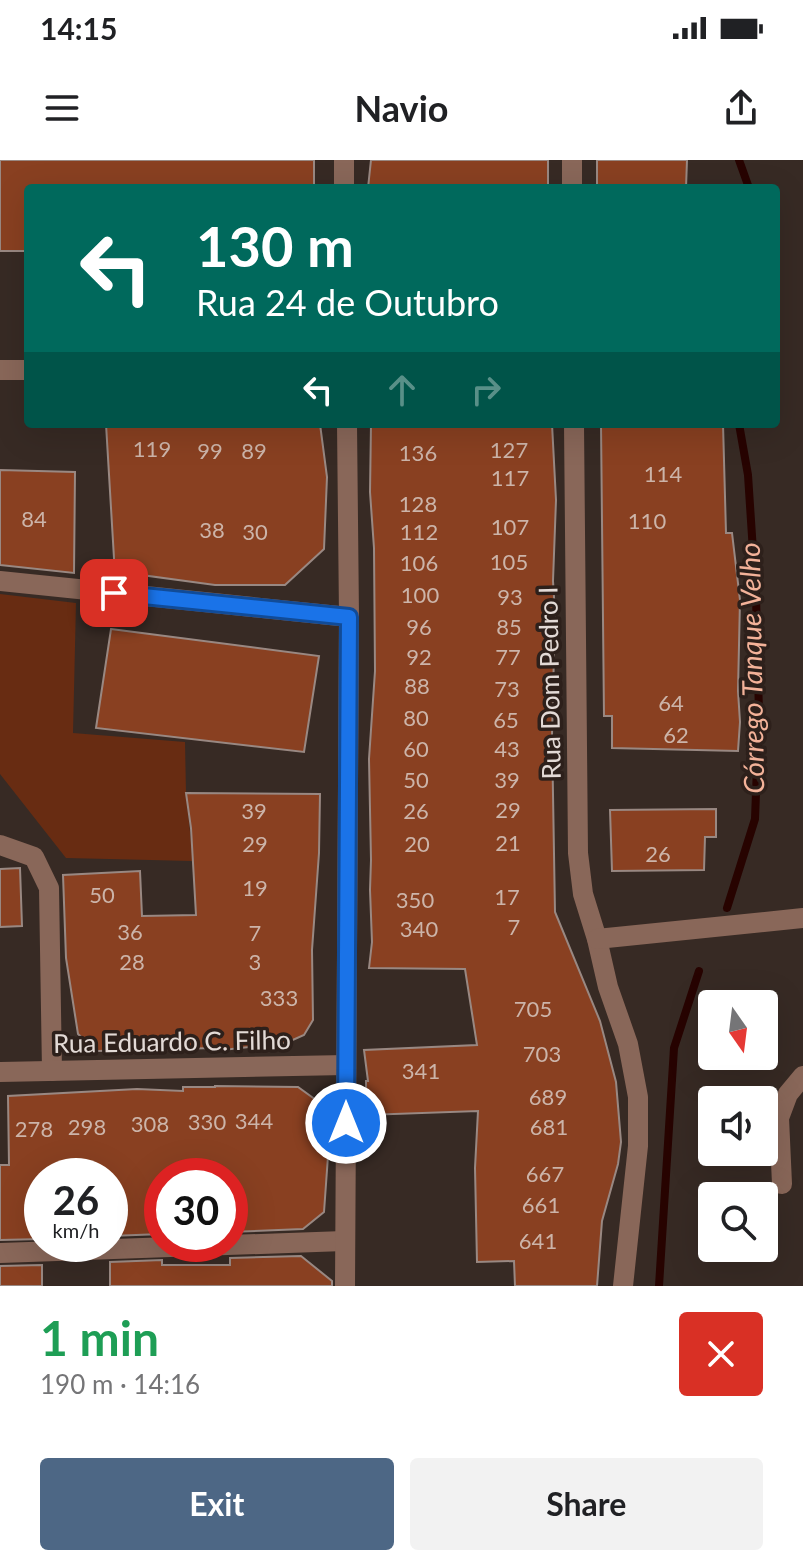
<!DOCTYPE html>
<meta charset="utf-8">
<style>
:root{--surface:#fff;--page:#f2f2f2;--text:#202124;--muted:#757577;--accent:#4d6785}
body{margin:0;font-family:Lato,sans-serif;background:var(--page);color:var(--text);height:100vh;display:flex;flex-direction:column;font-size:30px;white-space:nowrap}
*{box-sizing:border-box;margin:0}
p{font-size:26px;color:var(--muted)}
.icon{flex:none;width:44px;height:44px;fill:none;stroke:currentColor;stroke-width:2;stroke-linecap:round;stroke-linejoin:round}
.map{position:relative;height:1126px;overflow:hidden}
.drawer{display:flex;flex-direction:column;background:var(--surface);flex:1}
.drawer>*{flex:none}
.guide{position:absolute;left:24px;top:24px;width:756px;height:244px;border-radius:8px;box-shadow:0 8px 32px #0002;background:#00695c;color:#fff;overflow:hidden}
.needle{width:52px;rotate:166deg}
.fabs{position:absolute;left:698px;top:830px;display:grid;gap:16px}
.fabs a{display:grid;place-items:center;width:80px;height:80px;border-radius:8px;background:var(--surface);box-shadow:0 8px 32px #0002;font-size:40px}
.speed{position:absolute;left:24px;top:998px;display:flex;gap:16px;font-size:40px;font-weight:700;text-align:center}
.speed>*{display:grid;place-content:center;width:104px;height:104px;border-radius:50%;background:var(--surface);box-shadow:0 8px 32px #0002;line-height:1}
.speed small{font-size:20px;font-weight:400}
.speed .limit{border:12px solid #d22;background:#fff;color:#111}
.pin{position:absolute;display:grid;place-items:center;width:68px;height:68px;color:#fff;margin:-34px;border-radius:16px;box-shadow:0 4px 12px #0006}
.me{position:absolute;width:88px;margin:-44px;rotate:0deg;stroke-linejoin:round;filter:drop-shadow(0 0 6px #0008)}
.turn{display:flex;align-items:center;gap:28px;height:168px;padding:0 40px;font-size:36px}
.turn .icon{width:104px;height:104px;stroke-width:2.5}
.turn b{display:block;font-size:56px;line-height:68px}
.lanes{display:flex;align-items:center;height:76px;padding:0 40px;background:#0003;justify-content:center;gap:40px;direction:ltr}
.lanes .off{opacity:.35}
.round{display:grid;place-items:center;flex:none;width:84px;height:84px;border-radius:8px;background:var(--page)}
.summary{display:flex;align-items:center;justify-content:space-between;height:136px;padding:0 40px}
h1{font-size:48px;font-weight:700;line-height:60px;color:#1e9e55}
.button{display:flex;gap:16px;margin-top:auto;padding:16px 40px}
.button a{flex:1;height:92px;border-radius:8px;background:var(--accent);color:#fff;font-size:32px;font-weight:700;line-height:92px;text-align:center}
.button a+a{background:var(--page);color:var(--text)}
.status{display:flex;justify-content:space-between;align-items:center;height:56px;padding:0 40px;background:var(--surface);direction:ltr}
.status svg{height:22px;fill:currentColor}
header{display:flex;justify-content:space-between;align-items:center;height:104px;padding:0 40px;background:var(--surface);font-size:36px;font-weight:700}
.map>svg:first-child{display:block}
.green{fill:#682c12}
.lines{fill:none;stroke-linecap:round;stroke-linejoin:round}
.stream{stroke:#270300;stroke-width:8}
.building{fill:#894021;stroke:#998882;stroke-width:2}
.minor{stroke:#896759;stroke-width:20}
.route-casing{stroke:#114b97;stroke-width:20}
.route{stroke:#1a73e8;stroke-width:14}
.labels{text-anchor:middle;stroke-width:7;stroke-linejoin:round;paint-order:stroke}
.number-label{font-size:22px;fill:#ccb4a9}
.street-label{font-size:26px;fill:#e3dad6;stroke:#2d201b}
.water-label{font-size:28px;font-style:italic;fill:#f3b299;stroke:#2d201b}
</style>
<div class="status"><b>14:15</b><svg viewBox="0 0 49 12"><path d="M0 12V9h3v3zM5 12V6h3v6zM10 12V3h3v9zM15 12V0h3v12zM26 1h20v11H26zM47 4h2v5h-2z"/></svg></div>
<header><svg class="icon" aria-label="menu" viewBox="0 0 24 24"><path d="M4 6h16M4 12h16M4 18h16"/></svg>Navio<svg class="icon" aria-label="share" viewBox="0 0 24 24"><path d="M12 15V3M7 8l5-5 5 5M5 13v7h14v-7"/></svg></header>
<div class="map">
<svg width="803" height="1126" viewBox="0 0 803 1126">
<rect width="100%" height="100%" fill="#372a24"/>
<polygon class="green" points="0,434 76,443 73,573 185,582 186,633 193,701 66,698 0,614"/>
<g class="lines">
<g class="stream">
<polyline points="739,0 749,28"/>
<polyline points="727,748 755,659 759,554 756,437 748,315 739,264"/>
<polyline points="659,1126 674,888 699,811"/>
</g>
</g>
<g class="building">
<polygon points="0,0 314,0 314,28 28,28 28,91 0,91"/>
<polygon points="371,0 548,0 548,28 368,28"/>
<polygon points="597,0 687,0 686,28 597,28"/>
<polygon points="106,264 320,264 327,317 324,389 285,425 215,425 141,415 141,416 115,415"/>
<polygon points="371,264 552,264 556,340 553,421 555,453 552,575 555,752 600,861 616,922 621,982 618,1004 602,1061 597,1126 515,1126 514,1101 477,1102 475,1008 478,951 366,955 366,921 368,921 364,890 477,885 465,809 369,808 372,782 370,730 371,700 369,599 375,511 374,388 370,332"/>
<polygon points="601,264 723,264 726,373 732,373 740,440 738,531 740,562 738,591 612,588 612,556 604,556"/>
<polygon points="0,310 75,312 74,413 0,405"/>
<polygon points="111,469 319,496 304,592 96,568"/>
<polygon points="186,633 320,634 319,693 312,790 313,860 304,875 286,883 214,891 213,888 97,891 78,874 66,798 63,715 140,711 142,756 196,755 191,668"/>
<polygon points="716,649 716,677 705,677 704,710 612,711 610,650"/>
<polygon points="20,708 22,766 0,767 0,709"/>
<polygon points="215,926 298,927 327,948 328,996 324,1052 303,1069 230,1072 230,1016 162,1016 162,1074 110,1076 110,1016 42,1016 42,1079 0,1080 0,1005 9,1005 8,936 137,929 183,931 183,927 215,927"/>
<polygon points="301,1096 332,1121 332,1126 110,1126 110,1102 162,1100 162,1105 230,1105 230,1098"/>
<polygon points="42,1105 42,1126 0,1126 0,1106"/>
</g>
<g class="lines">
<g class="minor">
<polyline points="344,0 344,28"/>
<polyline points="572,0 572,28"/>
<polyline points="0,210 28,210"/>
<polyline points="574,264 578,693 583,734 597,779 608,827 628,884 638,937 638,986 623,1126"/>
<polyline points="0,421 349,457"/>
<polyline points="0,685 34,697 49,728 52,911"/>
<polyline points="597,779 803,758"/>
<polyline points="0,912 346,905"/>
<polyline points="782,1024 779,958 788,934 803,916"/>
<polyline points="0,1093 344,1081"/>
<polyline points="345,1126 349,457 347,264"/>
</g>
</g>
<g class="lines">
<defs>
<polyline id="route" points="114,433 349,457 346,963"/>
</defs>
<use href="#route" class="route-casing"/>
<use href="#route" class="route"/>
</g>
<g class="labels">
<g class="number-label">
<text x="152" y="297">119</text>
<text x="509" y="298">127</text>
<text x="210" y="299">99</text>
<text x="254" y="299">89</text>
<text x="418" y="301">136</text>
<text x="663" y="322">114</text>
<text x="510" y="326">117</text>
<text x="418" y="352">128</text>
<text x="34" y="367">84</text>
<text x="647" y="369">110</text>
<text x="510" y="375">107</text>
<text x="212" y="378">38</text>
<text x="255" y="380">30</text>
<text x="419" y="380">112</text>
<text x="509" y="410">105</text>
<text x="419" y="411">106</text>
<text x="420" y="443">100</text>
<text x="510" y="445">93</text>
<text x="419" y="475">96</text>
<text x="509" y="475">85</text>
<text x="419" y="505">92</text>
<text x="508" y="505">77</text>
<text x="417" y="534">88</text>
<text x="507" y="537">73</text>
<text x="671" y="551">64</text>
<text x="416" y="566">80</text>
<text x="506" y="568">65</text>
<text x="676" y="583">62</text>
<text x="416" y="597">60</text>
<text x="507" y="597">43</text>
<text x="416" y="628">50</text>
<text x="507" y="628">39</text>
<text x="508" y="658">29</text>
<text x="254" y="659">39</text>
<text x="416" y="659">26</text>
<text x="508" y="691">21</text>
<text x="255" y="692">29</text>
<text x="417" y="692">20</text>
<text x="658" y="702">26</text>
<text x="255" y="736">19</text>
<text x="102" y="743">50</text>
<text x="507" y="745">17</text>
<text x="415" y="748">350</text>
<text x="514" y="775">7</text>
<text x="419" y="777">340</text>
<text x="130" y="780">36</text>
<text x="255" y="781">7</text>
<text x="132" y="810">28</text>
<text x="255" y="810">3</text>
<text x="279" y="846">333</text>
<text x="533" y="857">705</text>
<text x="542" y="902">703</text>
<text x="421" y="919">341</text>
<text x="548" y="945">689</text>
<text x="254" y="969">344</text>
<text x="207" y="970">330</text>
<text x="150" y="972">308</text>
<text x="87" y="975">298</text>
<text x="549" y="975">681</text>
<text x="34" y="977">278</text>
<text x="545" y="1022">667</text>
<text x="541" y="1053">661</text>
<text x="538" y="1089">641</text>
</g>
<g class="street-label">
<text transform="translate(550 523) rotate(-91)" y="9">Rua Dom Pedro I</text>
<text transform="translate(172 882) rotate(-1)" y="9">Rua Eduardo C. Filho</text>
</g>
<g class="water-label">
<text transform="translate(752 508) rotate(-91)" y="10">Córrego Tanque Velho</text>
</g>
</g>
</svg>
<div class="fabs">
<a><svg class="needle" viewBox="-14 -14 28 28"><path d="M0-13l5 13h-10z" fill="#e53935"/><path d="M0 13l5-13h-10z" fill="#757577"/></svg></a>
<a><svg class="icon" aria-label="sound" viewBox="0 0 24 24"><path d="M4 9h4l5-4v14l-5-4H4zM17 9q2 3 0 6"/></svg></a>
<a><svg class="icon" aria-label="search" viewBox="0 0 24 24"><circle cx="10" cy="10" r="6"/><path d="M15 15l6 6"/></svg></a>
</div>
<div class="speed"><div>26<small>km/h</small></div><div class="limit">30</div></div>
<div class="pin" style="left:114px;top:433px;background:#d93025"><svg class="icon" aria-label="arrive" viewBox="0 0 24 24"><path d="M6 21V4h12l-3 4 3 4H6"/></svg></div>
<svg class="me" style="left:346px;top:963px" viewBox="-20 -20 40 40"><circle r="17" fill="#1a73e8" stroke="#fff" stroke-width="3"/><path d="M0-11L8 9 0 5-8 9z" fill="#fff"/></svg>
<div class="guide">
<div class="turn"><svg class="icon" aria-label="left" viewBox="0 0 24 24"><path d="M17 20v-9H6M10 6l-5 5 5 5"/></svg><div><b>130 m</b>Rua 24 de Outubro</div></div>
<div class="lanes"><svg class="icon" aria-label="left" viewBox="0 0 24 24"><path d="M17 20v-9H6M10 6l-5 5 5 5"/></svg><svg class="icon off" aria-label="ahead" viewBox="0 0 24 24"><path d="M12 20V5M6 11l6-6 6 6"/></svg><svg class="icon off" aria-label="right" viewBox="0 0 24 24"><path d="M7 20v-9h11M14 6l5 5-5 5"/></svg></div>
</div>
</div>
<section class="drawer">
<div class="summary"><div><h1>1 min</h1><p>190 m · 14:16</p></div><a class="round" style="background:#d93025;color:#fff"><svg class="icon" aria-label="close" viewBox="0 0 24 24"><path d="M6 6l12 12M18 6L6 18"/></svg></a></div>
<div class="button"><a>Exit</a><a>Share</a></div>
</section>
